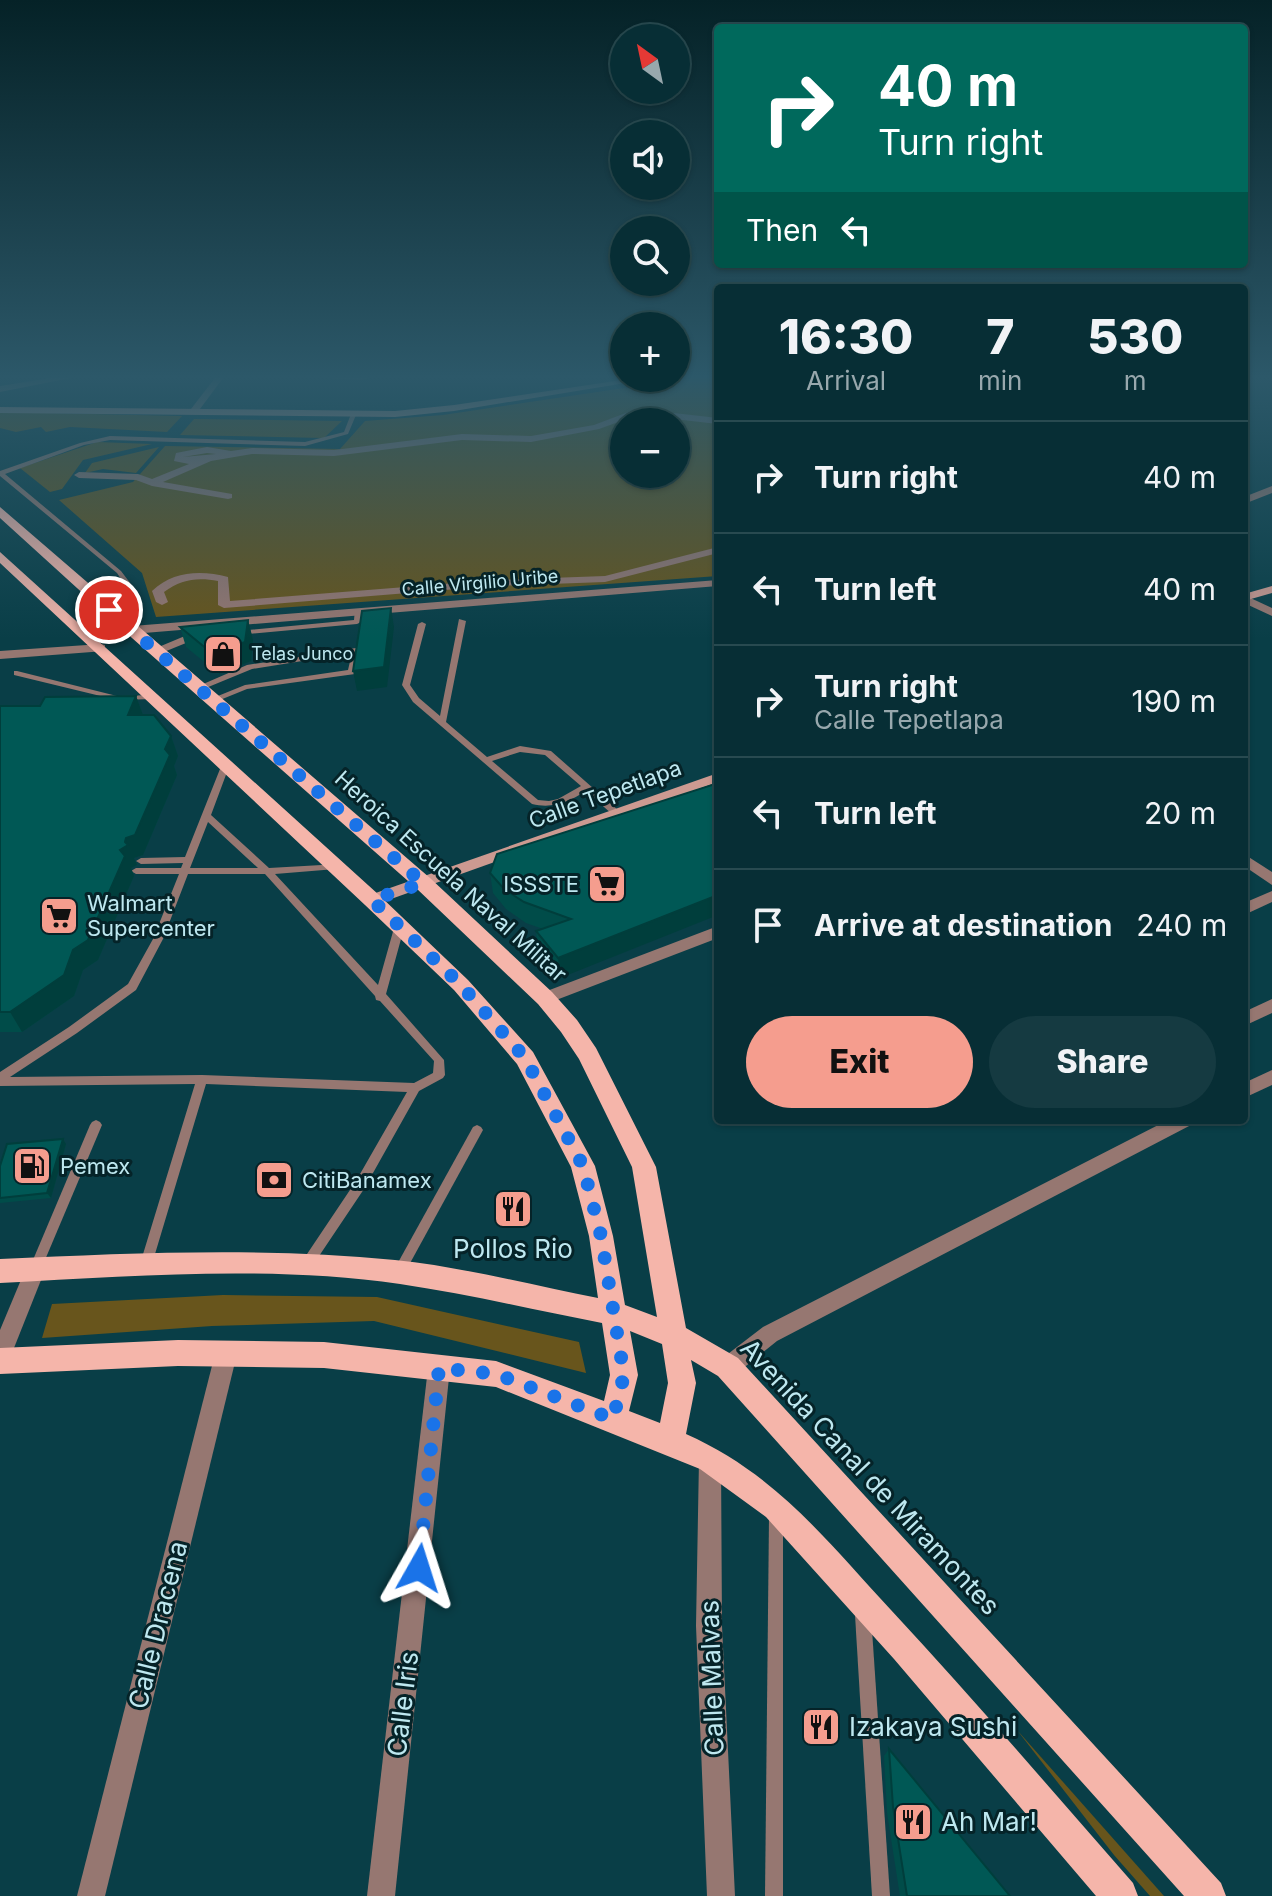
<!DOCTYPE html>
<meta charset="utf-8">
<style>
:root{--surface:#072e35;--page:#153a41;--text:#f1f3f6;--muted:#98a8ad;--line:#284a50;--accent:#f59d8e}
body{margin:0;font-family:Inter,sans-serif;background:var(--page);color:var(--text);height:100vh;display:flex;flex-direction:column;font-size:30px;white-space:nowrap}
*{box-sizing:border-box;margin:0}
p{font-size:26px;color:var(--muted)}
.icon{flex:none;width:44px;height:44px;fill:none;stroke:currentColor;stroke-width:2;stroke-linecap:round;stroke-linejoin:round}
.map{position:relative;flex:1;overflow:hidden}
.details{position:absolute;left:714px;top:284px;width:534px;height:840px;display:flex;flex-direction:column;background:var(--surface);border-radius:8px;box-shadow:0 2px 6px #0004,0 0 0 2px var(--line)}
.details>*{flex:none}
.top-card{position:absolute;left:714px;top:24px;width:534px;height:244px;border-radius:8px;box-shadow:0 2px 6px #0004,0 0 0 2px var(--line);background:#00695c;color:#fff;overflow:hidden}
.needle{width:52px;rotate:327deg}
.tools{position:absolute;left:610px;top:24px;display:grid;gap:16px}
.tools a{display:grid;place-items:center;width:80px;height:80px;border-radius:50%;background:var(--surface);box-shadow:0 2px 6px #0004,0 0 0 2px var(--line);font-size:40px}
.pin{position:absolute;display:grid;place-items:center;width:68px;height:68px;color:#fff;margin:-34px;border:4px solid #fff;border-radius:50%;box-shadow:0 2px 8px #0007}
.me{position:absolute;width:88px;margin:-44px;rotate:6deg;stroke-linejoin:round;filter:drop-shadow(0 0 6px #0008)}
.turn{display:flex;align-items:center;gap:28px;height:168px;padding:0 32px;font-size:36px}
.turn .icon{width:104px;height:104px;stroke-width:2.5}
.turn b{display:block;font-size:56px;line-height:68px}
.then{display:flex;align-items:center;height:76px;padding:0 32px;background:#0003;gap:16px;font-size:30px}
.eta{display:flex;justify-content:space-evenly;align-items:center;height:136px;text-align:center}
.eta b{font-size:48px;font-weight:800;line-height:56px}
.action{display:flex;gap:16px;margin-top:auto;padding:16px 32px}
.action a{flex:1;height:92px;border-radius:48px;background:var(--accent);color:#111;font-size:32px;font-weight:800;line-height:92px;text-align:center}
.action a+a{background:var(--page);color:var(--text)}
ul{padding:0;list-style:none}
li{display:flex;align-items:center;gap:24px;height:112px;padding:0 32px;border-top:2px solid var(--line)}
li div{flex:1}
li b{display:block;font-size:30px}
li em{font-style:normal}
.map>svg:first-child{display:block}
.green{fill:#68551c;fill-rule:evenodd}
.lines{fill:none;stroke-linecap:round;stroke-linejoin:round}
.lane{fill:#967771;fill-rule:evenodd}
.street{fill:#967771;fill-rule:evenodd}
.secondary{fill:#cc9a91;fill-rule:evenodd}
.primary{fill:#f5b5aa;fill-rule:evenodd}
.wall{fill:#004c49}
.shaded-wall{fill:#003e3c}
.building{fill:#005855;stroke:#003e3c;stroke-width:2}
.route{stroke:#1a73e8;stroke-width:14;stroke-dasharray:0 25.2}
.labels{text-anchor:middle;stroke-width:6;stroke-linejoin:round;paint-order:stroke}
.far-street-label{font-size:18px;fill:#bee8f0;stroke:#052328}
.far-poi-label{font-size:18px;fill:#bee8f0;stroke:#052328;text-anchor:start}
.street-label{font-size:22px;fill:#bee8f0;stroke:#052328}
.poi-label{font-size:22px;fill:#bee8f0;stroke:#052328;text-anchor:start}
.near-poi-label{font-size:26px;fill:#bee8f0;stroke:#052328;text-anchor:start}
.near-street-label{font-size:26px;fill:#bee8f0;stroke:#052328}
</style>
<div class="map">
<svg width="1272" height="1896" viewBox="0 0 1272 1896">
<rect width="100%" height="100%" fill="#093e47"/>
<g class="green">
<path d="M 718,374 L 718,576 L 156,617 L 142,573 L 59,500 L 133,482 L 165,446 L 340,449 L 365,421 L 443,415 ZM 624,422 L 676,422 L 676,474 L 624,474 Z"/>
<polygon points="0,412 182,416 167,432 70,427 46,432 41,427 16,432 0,428"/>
<polygon points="194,419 342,421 324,438 180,435"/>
<polygon points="97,442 152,444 83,460 62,489 50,492 20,468"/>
<polygon points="159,447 136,473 103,469 85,473 92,463"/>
<polygon points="223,1295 377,1297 579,1342 586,1373 374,1321 212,1326 42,1338 52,1304"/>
<polygon points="1017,1730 1164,1896 1150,1896 1114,1855"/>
</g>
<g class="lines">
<g class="lane">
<path d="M 219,374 L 238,374 C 234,377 223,377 219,374 Z"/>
<polygon points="288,374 361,376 378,374 387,374 361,380 291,376"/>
<polygon points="1270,374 1272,374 1272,381 1269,379"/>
<polygon points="351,414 356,415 348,434 305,446 110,440 84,445 5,474 121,571 140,596 136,630 132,632 128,630 132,596 117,573 0,476 0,471 80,443 110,436 305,442 344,432"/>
<polygon points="355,609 362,611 361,622 357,624 238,635 234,633 238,631 354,620"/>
<path d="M 459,619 L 466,621 L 446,722 L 487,757 L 520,746 L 551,751 L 619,811 L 620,813 L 619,815 L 613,815 L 586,791 C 568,802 553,809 532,804 L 413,702 L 402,685 L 418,624 L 422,622 L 426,624 L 410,685 L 419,698 L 440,716 ZM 520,752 L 545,755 L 581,786 L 558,799 L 549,801 L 538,800 L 492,761 Z"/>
<polygon points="356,648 360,650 355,674 247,689 215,702 209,702 208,700 245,685 348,670 352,653 252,669 201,690 195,690 194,688 247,665"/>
<polygon points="14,671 17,671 117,696 154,695 158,697 154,699 117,700 14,675"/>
<polygon points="715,684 718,684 718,696 714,694"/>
<path d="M 226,761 L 230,764 L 211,815 L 269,868 L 339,864 L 341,866 L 339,868 L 336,869 L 275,874 L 378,985 L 394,928 L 396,926 L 402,926 L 404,928 L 386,994 L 444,1060 L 445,1075 L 443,1078 L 419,1091 L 364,1189 L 311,1268 L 307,1270 L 303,1268 L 301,1264 L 303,1260 L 356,1181 L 407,1092 L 206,1084 L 152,1264 L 150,1268 L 146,1270 L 142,1268 L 140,1264 L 195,1084 L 0,1086 L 0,1072 L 69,1027 L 128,984 L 153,939 L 179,874 L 136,874 L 131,871 L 136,868 L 181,868 L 183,863 L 141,864 L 136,861 L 141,858 L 185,857 L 222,764 ZM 208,822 L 258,868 L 190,868 ZM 188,874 L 265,874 L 375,996 L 376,1000 L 380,1001 L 434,1061 L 433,1073 L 414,1083 L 202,1075 L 10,1077 L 77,1033 L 136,990 L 163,939 Z"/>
<polygon points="96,1120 100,1122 102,1125 42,1267 40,1271 36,1273 32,1271 30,1267 90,1125 92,1122"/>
<polygon points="477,1125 481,1127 483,1130 403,1276 399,1278 395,1276 393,1272 395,1268 473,1127"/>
<polygon points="776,1510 781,1512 783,1517 783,1896 765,1896 769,1517 771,1512"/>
<polygon points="863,1607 869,1609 871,1615 890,1896 872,1896 855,1615 857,1609"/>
</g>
<g class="street">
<polygon points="75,374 91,374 0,392 0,386"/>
<polygon points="218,374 226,374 197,413 191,413 191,409"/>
<path d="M 647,410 L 718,418 L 718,424 L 647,416 L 632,417 L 599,429 L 531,442 L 462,440 L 334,456 L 252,454 L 211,461 L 163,482 L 232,494 L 232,498 L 228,499 L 152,486 L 136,480 L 79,478 L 74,475 L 79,472 L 138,474 L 152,479 L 189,464 L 174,461 L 176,453 L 207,447 L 231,451 L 252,448 L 334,450 L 462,434 L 531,436 L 594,425 L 631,411 ZM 207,453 L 216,454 L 183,457 Z"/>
<polygon points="1272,486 1272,493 1244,504 1244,497"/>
<path d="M 718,547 L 718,553 L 605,582 L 494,586 L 224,608 L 218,605 L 218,581 C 198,577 181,579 164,592 L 168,602 L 162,605 L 156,602 L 152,591 C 173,571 201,570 228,577 L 230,601 L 494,580 L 605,576 Z"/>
<polygon points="718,580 718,586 132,634 126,630 132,626"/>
<polygon points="1244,595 1272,608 1272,616 1244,603"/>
<polygon points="204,628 208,630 208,634 159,654 155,655 149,651"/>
<polygon points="101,644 105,645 105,651 0,659 0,651"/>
<polygon points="1244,854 1272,872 1272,885 1244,866"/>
<polygon points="1272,891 1272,902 1244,915 1244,903"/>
<polygon points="718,926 718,938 551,1002 539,1002 537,998 539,994"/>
<polygon points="1272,999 1272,1013 1244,1026 1244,1012"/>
<polygon points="1272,1070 1272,1085 1244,1098 1244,1083"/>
<polygon points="1168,1120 1194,1120 1191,1125 777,1341 736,1374 728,1377 720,1374 717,1367 720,1360 763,1327"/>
<polygon points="35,1261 42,1263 45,1270 8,1363 0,1366 0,1330 28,1263"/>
<polygon points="226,1344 234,1347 237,1354 105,1896 77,1896 215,1354 218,1347"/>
<polygon points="439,1358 447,1361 450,1368 395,1896 367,1896 428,1368 431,1361"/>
<polygon points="710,1448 718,1451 721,1459 722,1626 735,1896 707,1896 696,1626 699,1459 702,1451"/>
</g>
<g class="secondary">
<polygon points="676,374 685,374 676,377"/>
<polygon points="635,378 656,378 454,411 395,417 0,413 0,407 395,411 454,405"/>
<polygon points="1272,586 1272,593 1244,601 1244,594"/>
<polygon points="718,773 718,782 377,904 372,905 364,900 367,896"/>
</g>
<path class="primary" d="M 0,507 L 430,878 L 552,992 L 577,1020 L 596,1048 L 656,1167 L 686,1328 L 738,1358 L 1221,1883 L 1226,1896 L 1184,1896 L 718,1376 L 691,1360 L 696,1383 L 686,1434 C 776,1474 826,1540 891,1610 C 974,1699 1053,1792 1133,1883 L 1138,1896 L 1096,1896 L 894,1659 L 766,1517 L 700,1469 L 496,1387 L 324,1368 L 178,1366 L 0,1374 L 0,1348 L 178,1340 L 324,1342 L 496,1361 L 604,1401 L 610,1375 L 602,1323 C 535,1310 468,1294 400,1284 C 269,1265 132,1276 0,1283 L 0,1259 C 132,1253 264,1247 395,1260 C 463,1267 531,1285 598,1298 L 589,1236 L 571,1167 L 517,1064 L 454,990 L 365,905 L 0,563 L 0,552 L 379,895 L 468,980 L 533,1052 L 595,1166 L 613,1236 L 625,1305 L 657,1317 L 632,1167 L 579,1059 L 561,1032 L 538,1004 L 416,888 L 132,638 L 0,518 ZM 630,1331 L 662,1344 L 668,1383 L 660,1423 L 629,1411 L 638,1375 Z"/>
</g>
<g class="wall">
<polygon points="248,620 253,640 251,661 219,674 186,647 180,627"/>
<polygon points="136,696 143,715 171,736 178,756 174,766 177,775 143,855 134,858 137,865 131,868 134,876 98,960 83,970 74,996 22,1032 0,1032 0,706 40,706"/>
<polygon points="718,783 560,978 538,952 536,931 543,929 526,923 506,909 493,893 490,873"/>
<polygon points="66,1144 51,1198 0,1203 0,1166"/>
<polygon points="889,1749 1010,1896 900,1896 887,1813 884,1756"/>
</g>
<g class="shaded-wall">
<polygon points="391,608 394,627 387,687 357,691 353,671"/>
<polygon points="248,620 253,640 251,661 219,674 213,654"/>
<polygon points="136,696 143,715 128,715"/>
<polygon points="171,736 178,756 174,766 177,775 143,855 134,858 137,865 131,868 134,876 98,960 83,970 74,996 22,1032 10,1012 73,950 120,850 125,842"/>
<polygon points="718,895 718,915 560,978 558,958"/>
<polygon points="63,1139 66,1144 51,1198 47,1193"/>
</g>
<g class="building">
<polygon points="391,608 384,667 353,671 362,611"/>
<polygon points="248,620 245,642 213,654 180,627"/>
<polygon points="136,696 128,715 154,715 171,736 165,749 170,755 135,835 126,838 125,842 128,845 120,850 125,856 88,940 73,950 64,975 10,1012 0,1012 0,706 40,706 45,697"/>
<polygon points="718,783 718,895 558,958 536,931 571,919 524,902 504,889 490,873 497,854"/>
<polygon points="63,1139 47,1193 0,1198 0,1166 7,1144"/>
<polygon points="889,1749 1010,1896 907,1896 893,1807"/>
</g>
<linearGradient id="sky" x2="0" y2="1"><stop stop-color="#052227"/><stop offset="0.59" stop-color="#2c5869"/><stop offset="1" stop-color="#2c5869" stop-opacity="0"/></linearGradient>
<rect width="1272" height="639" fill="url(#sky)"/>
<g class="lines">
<polyline class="route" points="109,610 423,883 372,900 461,985 525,1058 583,1166 601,1236 624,1375 613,1419 496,1374 439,1368 419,1568"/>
</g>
<defs>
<symbol id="shop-square" viewBox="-11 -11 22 22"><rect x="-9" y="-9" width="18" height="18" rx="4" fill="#f59d8e" stroke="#052328"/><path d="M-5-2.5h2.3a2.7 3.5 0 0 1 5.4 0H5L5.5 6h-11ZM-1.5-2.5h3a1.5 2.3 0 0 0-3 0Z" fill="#111"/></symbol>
<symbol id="supermarket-square" viewBox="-11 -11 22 22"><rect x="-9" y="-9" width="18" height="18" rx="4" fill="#f59d8e" stroke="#052328"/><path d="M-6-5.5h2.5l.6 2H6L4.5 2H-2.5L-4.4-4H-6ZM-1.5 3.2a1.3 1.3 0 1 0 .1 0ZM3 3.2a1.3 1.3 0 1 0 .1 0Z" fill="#111"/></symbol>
<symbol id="fuel-square" viewBox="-11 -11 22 22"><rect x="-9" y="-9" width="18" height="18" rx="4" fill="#f59d8e" stroke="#052328"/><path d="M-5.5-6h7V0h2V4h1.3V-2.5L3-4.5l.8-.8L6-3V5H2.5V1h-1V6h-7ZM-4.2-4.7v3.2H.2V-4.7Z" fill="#111"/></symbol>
<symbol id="bank-square" viewBox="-11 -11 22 22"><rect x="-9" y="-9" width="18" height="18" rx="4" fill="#f59d8e" stroke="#052328"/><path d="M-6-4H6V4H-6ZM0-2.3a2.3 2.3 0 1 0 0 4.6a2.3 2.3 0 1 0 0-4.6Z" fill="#111"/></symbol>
<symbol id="restaurant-square" viewBox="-11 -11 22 22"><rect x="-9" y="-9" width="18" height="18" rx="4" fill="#f59d8e" stroke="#052328"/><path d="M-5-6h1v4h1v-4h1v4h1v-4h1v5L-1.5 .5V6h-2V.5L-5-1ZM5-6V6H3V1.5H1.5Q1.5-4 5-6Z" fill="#111"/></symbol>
</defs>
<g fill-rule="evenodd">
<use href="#shop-square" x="201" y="632" width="44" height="44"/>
<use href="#supermarket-square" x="585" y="862" width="44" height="44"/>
<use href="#supermarket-square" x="37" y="894" width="44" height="44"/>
<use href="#fuel-square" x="10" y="1144" width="44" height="44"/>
<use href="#bank-square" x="252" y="1158" width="44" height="44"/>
<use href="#restaurant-square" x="491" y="1187" width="44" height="44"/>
<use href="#restaurant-square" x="799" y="1705" width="44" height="44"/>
<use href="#restaurant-square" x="891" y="1800" width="44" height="44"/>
</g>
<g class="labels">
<g class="far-street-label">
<text transform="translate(480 583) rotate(-5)" y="6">Calle Virgilio Uribe</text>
</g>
<g class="far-poi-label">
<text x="251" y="660">Telas Junco</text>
</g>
<g class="street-label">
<text transform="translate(605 794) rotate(-20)" y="8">Calle Tepetlapa</text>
<text transform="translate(451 876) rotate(42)" y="8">Heroica Escuela Naval Militar</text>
</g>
<g class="poi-label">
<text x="579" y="892" text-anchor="end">ISSSTE</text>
<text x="87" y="911">Walmart<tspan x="87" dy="25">Supercenter</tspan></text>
<text x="60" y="1174">Pemex</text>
<text x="302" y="1188">CitiBanamex</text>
</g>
<g class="near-poi-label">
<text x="513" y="1258" text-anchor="middle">Pollos Rio</text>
<text x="849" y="1736">Izakaya Sushi</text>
<text x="941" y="1831">Ah Mar!</text>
</g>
<g class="near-street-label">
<text transform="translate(870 1477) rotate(47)" y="9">Avenida Canal de Miramontes</text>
<text transform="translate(158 1625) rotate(-76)" y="9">Calle Dracena</text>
<text transform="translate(712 1678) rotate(-92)" y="9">Calle Malvas</text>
<text transform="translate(403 1704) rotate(-83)" y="9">Calle Iris</text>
</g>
</g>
</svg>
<div class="tools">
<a><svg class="needle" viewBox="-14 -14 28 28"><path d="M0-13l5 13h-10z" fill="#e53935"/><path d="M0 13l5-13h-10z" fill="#98a8ad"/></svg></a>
<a><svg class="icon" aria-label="sound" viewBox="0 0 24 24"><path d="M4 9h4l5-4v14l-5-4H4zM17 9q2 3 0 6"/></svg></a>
<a><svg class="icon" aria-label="search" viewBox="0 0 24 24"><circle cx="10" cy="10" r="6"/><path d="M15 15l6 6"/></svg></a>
<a>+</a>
<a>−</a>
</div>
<div class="pin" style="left:109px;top:610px;background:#d93025"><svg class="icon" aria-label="arrive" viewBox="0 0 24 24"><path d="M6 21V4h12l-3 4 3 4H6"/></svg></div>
<svg class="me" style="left:419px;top:1568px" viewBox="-20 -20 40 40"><path d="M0-17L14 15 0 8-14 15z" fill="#1a73e8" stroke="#fff" stroke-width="4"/></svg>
<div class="top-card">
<div class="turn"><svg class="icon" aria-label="right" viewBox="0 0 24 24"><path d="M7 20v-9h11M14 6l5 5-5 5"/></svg><div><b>40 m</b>Turn right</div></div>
<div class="then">Then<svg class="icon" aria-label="left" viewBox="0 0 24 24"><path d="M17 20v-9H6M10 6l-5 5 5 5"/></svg></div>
</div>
<section class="details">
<div class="eta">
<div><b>16:30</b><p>Arrival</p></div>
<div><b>7</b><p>min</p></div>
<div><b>530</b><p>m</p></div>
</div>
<ul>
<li><svg class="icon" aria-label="right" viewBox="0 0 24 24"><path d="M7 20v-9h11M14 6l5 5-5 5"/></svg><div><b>Turn right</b></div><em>40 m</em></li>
<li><svg class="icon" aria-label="left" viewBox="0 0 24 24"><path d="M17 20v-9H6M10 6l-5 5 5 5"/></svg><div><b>Turn left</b></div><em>40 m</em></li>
<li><svg class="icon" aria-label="right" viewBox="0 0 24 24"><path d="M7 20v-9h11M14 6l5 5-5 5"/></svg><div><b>Turn right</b><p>Calle Tepetlapa</p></div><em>190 m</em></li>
<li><svg class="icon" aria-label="left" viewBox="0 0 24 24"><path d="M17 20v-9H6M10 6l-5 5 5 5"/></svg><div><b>Turn left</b></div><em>20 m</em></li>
<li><svg class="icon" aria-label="arrive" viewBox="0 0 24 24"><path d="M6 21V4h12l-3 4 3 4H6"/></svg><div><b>Arrive at destination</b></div><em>240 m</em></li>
</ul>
<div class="action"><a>Exit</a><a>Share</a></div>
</section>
</div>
